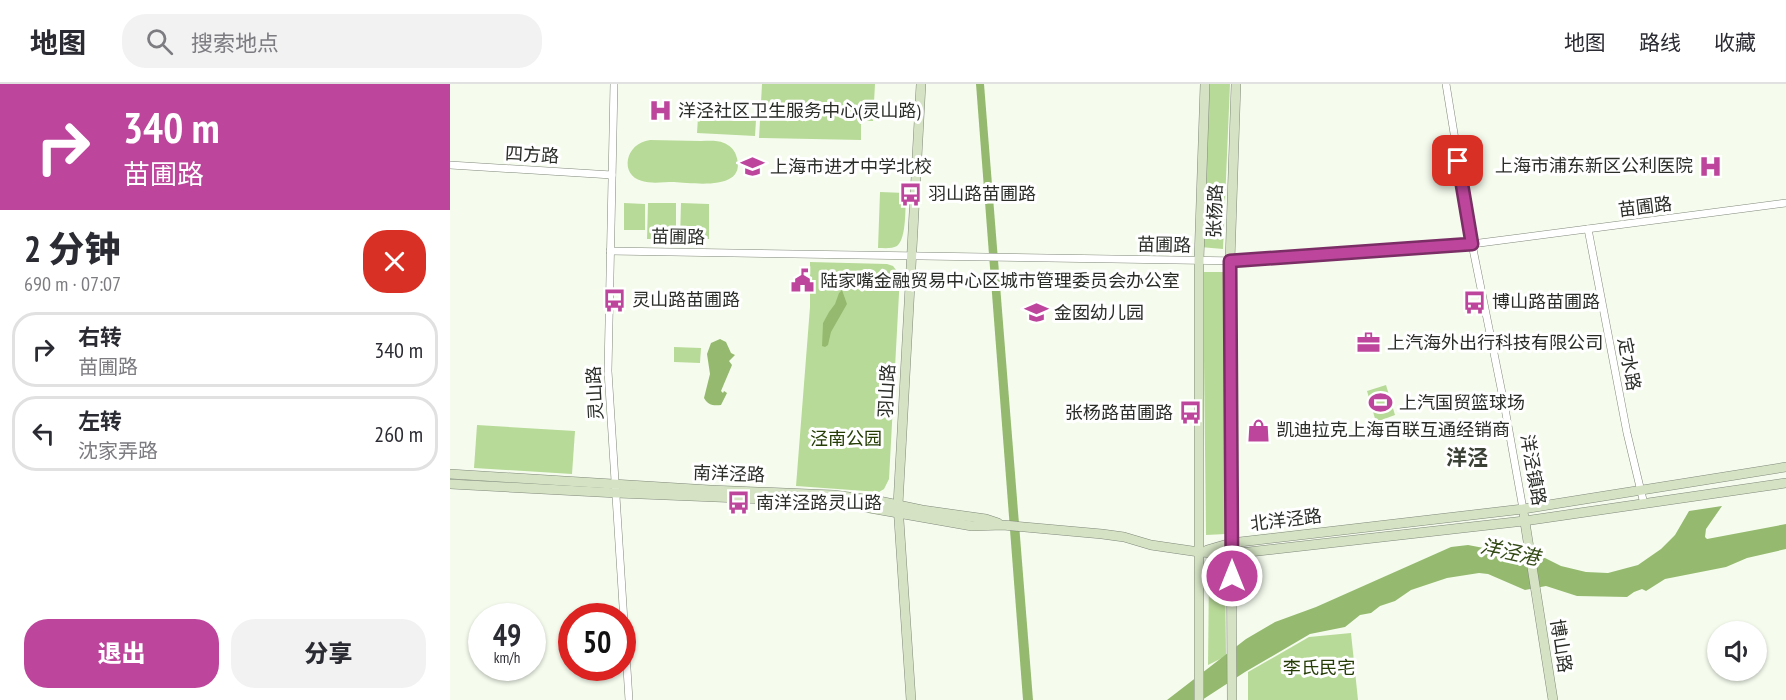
<!DOCTYPE html>
<html lang="zh">
<meta charset="utf-8">
<style>
:root{--surface:#fff;--page:#f2f2f3;--text:#2b2b33;--muted:#7c7c81;--line:#e1e1e2;--accent:#bd469c}
body{margin:0;font-family:"PT Sans Narrow","Noto Sans SC",sans-serif;background:var(--page);color:var(--text);height:100vh;display:flex;flex-direction:column;font-size:22px;white-space:nowrap}
*{box-sizing:border-box;margin:0}
p{font-size:20px;color:var(--muted)}
.icon{flex:none;width:33px;height:33px;fill:none;stroke:currentColor;stroke-width:2;stroke-linecap:round;stroke-linejoin:round}
.map{position:relative;flex:1;overflow:hidden}
.details{display:flex;flex-direction:column;background:var(--surface);width:450px}
.details>*{flex:none}
.guide{background:#bd469c;color:#fff;overflow:hidden}
.controls{position:absolute;left:1257px;top:537px;display:grid;gap:12px}
.controls a{display:grid;place-items:center;width:60px;height:60px;border-radius:50%;background:var(--surface);box-shadow:0 2px 4px #0004;font-size:30px}
.speed{position:absolute;left:18px;top:519px;display:flex;gap:12px;font-size:30px;font-weight:700;text-align:center}
.speed>*{display:grid;place-content:center;width:78px;height:78px;border-radius:50%;background:var(--surface);box-shadow:0 2px 4px #0004;line-height:1}
.speed small{font-size:15px;font-weight:400}
.speed .limit{border:9px solid #d22;background:#fff;color:#111}
.pin{position:absolute;display:grid;place-items:center;width:51px;height:51px;color:#fff;margin:-26px;border-radius:12px;box-shadow:0 3px 9px #0006}
.me{position:absolute;width:66px;margin:-33px;rotate:0deg;stroke-linejoin:round;filter:drop-shadow(0 0 4px #0008)}
.turn{display:flex;align-items:center;gap:21px;height:126px;padding:0 24px;font-size:27px}
.turn .icon{width:78px;height:78px;stroke-width:2.5}
.turn b{display:block;font-size:42px;line-height:51px}
.round{display:grid;place-items:center;flex:none;width:63px;height:63px;border-radius:24px;background:var(--page)}
.headline{display:flex;align-items:center;justify-content:space-between;height:102px;padding:0 24px}
h1{font-size:36px;font-weight:800;line-height:45px}
.button{display:flex;gap:12px;margin-top:auto;padding:12px 24px}
.button a{flex:1;height:69px;border-radius:24px;background:var(--accent);color:#fff;font-size:24px;font-weight:800;line-height:69px;text-align:center}
.button a+a{background:var(--page);color:var(--text)}
ul{padding:0;list-style:none}
li{display:flex;align-items:center;gap:18px;height:75px;margin:0 12px 9px;padding:0 12px;border:3px solid var(--line);border-radius:24px}
li div{flex:1}
li b{display:block;font-size:22px}
li em{font-style:normal}
header{display:flex;align-items:center;gap:36px;box-sizing:border-box;height:84px;padding:0 30px;background:var(--surface);border-bottom:2px solid var(--line)}
header strong{font-size:28px}
nav{display:flex;gap:33px;margin-inline-start:auto;font-size:21px}
.search{width:420px;height:54px;background:var(--page);display:flex;align-items:center;gap:15px;box-sizing:border-box;padding:0 21px;border-radius:24px;color:var(--muted);font-size:22px}
main{display:flex;flex:1;min-height:0}
.map>svg:first-child{display:block}
.green{fill:#b8da98}
.water{fill:#95ba6f}
.lines{fill:none;stroke-linecap:round;stroke-linejoin:round}
.street-casing{stroke:#81887b;stroke-width:8}
.secondary-casing{stroke:#81887b;stroke-width:10}
.street{stroke:#fff;stroke-width:7}
.secondary{stroke:#d5e3c4;stroke-width:9}
.route-casing{stroke:#7b2e65;stroke-width:15}
.route{stroke:#bd469c;stroke-width:10}
.labels{text-anchor:middle;stroke-width:6;stroke-linejoin:round;paint-order:stroke}
.poi-label{font-size:18px;fill:#2a2d28;stroke:#fff;text-anchor:start}
.street-label{font-size:18px;fill:#2a2d28;stroke:#fff}
.park-label{font-size:18px;fill:#253c05;stroke:#fff}
.water-label{font-size:20px;font-style:italic;fill:#344b17;stroke:#fff}
.quarter-label{font-size:21px;font-weight:bold;fill:#3b4136;stroke:#fff}
</style>
<header>
<strong>地图</strong>
<div class="search"><svg class="icon" aria-label="search" viewBox="0 0 24 24"><circle cx="10" cy="10" r="6"/><path d="M15 15l6 6"/></svg>搜索地点</div>
<nav><a>地图</a><a>路线</a><a>收藏</a></nav>
</header>
<main>
<section class="details">
<div class="guide">
<div class="turn"><svg class="icon" aria-label="right" viewBox="0 0 24 24"><path d="M7 20v-9h11M14 6l5 5-5 5"/></svg><div><b>340 m</b>苗圃路</div></div>
</div>
<div class="headline"><div><h1>2 分钟</h1><p>690 m · 07:07</p></div><a class="round" style="background:#d93025;color:#fff"><svg class="icon" aria-label="close" viewBox="0 0 24 24"><path d="M6 6l12 12M18 6L6 18"/></svg></a></div>
<ul>
<li><svg class="icon" aria-label="right" viewBox="0 0 24 24"><path d="M7 20v-9h11M14 6l5 5-5 5"/></svg><div><b>右转</b><p>苗圃路</p></div><em>340 m</em></li>
<li><svg class="icon" aria-label="left" viewBox="0 0 24 24"><path d="M17 20v-9H6M10 6l-5 5 5 5"/></svg><div><b>左转</b><p>沈家弄路</p></div><em>260 m</em></li>
</ul>
<div class="button"><a>退出</a><a>分享</a></div>
</section>
<div class="map">
<svg width="1336" height="616" viewBox="0 0 1336 616">
<rect width="100%" height="100%" fill="#f5fcee"/>
<g class="green">
<polygon points="312,0 425,0 423,37 411,37 411,56 309,54"/>
<polygon points="757,0 780,0 773,165 750,163"/>
<polygon points="248,33 306,36 305,52 247,49"/>
<path d="M 200,56 C 217,56 234,57 251,57 C 258,57 267,56 274,59 C 279,61 284,65 286,71 C 299,108 243,99 224,98 C 214,98 201,100 192,97 C 169,91 175,59 200,56 Z"/>
<path d="M 430,108 L 456,109 C 455,122 457,154 447,162 C 442,165 434,164 428,164 Z"/>
<polygon points="174,119 195,120 195,146 174,146"/>
<polygon points="198,119 226,119 226,155 197,155"/>
<polygon points="231,119 259,120 259,155 230,155"/>
<polygon points="360,178 437,180 443,182 450,191 439,395 434,405 429,408 346,402 360,223"/>
<polygon points="753,188 775,188 776,450 756,451"/>
<polygon points="224,263 251,264 250,279 224,278"/>
<polygon points="936,301 945,331 926,338 917,307"/>
<polygon points="27,341 125,347 122,390 24,384"/>
<polygon points="759,486 775,487 776,572 758,581"/>
<polygon points="901,549 908,616 798,616 798,588 859,553"/>
</g>
<g class="water">
<polygon points="526,0 534,0 583,616 573,616"/>
<polygon points="392,206 397,220 381,248 378,261 375,263 372,262 373,239 379,228 385,220 389,209"/>
<path d="M 270,255 L 276,258 L 281,269 L 285,271 L 279,277 L 282,281 L 271,307 L 273,309 L 274,307 L 277,309 L 271,321 C 263,322 258,321 254,314 L 260,290 L 257,270 L 261,259 Z"/>
<polygon points="1272,422 1256,445 1255,453 1257,455 1336,440 1336,465 1297,474 1276,483 1215,495 1196,507 1192,505 1184,508 1177,513 1127,512 1096,502 1075,506 1038,490 1029,489 997,494 961,506 945,517 930,522 921,529 910,531 895,543 860,550 795,588 752,616 717,616 796,555 825,538 866,523 1001,463 1018,461 1039,465 1070,475 1095,474 1111,482 1136,488 1158,489 1188,481 1211,465 1225,451 1239,427"/>
</g>
<g class="lines">
<defs>
<g id="street">
<polyline points="164,0 158,287 179,616"/>
<polyline points="996,0 1022,160 1054,319 1073,425"/>
<polyline points="0,81 162,91"/>
<polyline points="1138,145 1177,349 1194,420"/>
<polyline points="160,167 790,177 1022,160 1336,119"/>
</g>
<g id="secondary">
<polyline points="0,390 260,406 384,411 429,417 472,426 536,435 548,439"/>
<polyline points="0,400 167,409 385,418 522,442 553,441 652,450 674,453 701,461 749,468 781,470 1074,437 1336,399"/>
<polyline points="1074,432 1103,616"/>
<polyline points="757,466 781,459 1073,425 1336,383"/>
<polyline points="461,616 448,421 471,0"/>
<polyline points="749,616 749,176 755,0"/>
<polyline points="782,616 780,177 786,0"/>
</g>
</defs>
<use href="#street" class="street-casing"/>
<use href="#secondary" class="secondary-casing"/>
<use href="#street" class="street"/>
<use href="#secondary" class="secondary"/>
</g>
<g class="lines">
<defs>
<polyline id="route" points="782,492 780,177 1022,160 1008,77"/>
</defs>
<use href="#route" class="route-casing"/>
<use href="#route" class="route"/>
</g>
<defs>
<symbol id="hospital-bare" viewBox="-9 -9 18 18"><path d="M-5-5h3v3.5h4V-5h3V5h-3V1.5h-4V5h-3Z" fill="#bd469c" stroke="#fff" stroke-width="2.5" paint-order="stroke"/></symbol>
<symbol id="school-bare" viewBox="-9 -9 18 18"><path d="M0-5L7-2L0 1L-7-2ZM-4 1L0 2.5L4 1V4Q0 6-4 4Z" fill="#bd469c" stroke="#fff" stroke-width="2.5" paint-order="stroke"/></symbol>
<symbol id="bus-bare" viewBox="-9 -9 18 18"><path d="M-5-6H5V4H4V6H2V4H-2V6H-4V4H-5ZM-3.5-4V0h7V-4ZM-3.5 1.2v1.5H-2V1.2ZM2 1.2v1.5H3.5V1.2Z" fill="#bd469c" stroke="#fff" stroke-width="2.5" paint-order="stroke"/></symbol>
<symbol id="civic-bare" viewBox="-9 -9 18 18"><path d="M-.6-6.5H3V-4.5H.6V-3L4-1V1h2V6H-6V1h2V-1L-.6-3ZM-1.2 2.5V6h2.4V2.5Z" fill="#bd469c" stroke="#fff" stroke-width="2.5" paint-order="stroke"/></symbol>
<symbol id="office-bare" viewBox="-9 -9 18 18"><path d="M-6-3h4V-5.5h4V-3h4V5H-6ZM-1-4.5V-3h2v-1.5ZM-6 0V1H6V0Z" fill="#bd469c" stroke="#fff" stroke-width="2.5" paint-order="stroke"/></symbol>
<symbol id="stadium-bare" viewBox="-9 -9 18 18"><path d="M0-5a6.5 5 0 1 0 0 10a6.5 5 0 1 0 0-10ZM-3.5-1.8h7v3.6h-7Z" fill="#bd469c" stroke="#fff" stroke-width="2.5" paint-order="stroke"/></symbol>
<symbol id="shop-bare" viewBox="-9 -9 18 18"><path d="M-5-2.5h2.3a2.7 3.5 0 0 1 5.4 0H5L5.5 6h-11ZM-1.5-2.5h3a1.5 2.3 0 0 0-3 0Z" fill="#bd469c" stroke="#fff" stroke-width="2.5" paint-order="stroke"/></symbol>
</defs>
<g fill-rule="evenodd">
<use href="#hospital-bare" x="194" y="10" width="33" height="33"/>
<use href="#hospital-bare" x="1244" y="66" width="33" height="33"/>
<use href="#school-bare" x="286" y="66" width="33" height="33"/>
<use href="#bus-bare" x="444" y="94" width="33" height="33"/>
<use href="#civic-bare" x="336" y="180" width="33" height="33"/>
<use href="#bus-bare" x="148" y="200" width="33" height="33"/>
<use href="#bus-bare" x="1008" y="202" width="33" height="33"/>
<use href="#school-bare" x="570" y="212" width="33" height="33"/>
<use href="#office-bare" x="902" y="242" width="33" height="33"/>
<use href="#stadium-bare" x="914" y="302" width="33" height="33"/>
<use href="#bus-bare" x="724" y="312" width="33" height="33"/>
<use href="#shop-bare" x="792" y="330" width="33" height="33"/>
<use href="#bus-bare" x="272" y="402" width="33" height="33"/>
</g>
<g class="labels">
<g class="poi-label">
<text x="228" y="33">洋泾社区卫生服务中心(灵山路)</text>
<text x="1243" y="88" text-anchor="end">上海市浦东新区公利医院</text>
<text x="320" y="89">上海市进才中学北校</text>
<text x="478" y="116">羽山路苗圃路</text>
<text x="370" y="203">陆家嘴金融贸易中心区城市管理委员会办公室</text>
<text x="182" y="222">灵山路苗圃路</text>
<text x="1042" y="224">博山路苗圃路</text>
<text x="604" y="235">金囡幼儿园</text>
<text x="937" y="265">上汽海外出行科技有限公司</text>
<text x="949" y="325">上汽国贸篮球场</text>
<text x="723" y="335" text-anchor="end">张杨路苗圃路</text>
<text x="826" y="352">凯迪拉克上海百联互通经销商</text>
<text x="306" y="425">南洋泾路灵山路</text>
</g>
<g class="street-label">
<text transform="translate(82 71) rotate(3)" y="6">四方路</text>
<text transform="translate(1195 123) rotate(-7)" y="6">苗圃路</text>
<text transform="translate(765 127) rotate(-88)" y="6">张杨路</text>
<text transform="translate(228 153) rotate(1)" y="6">苗圃路</text>
<text transform="translate(714 161) rotate(1)" y="6">苗圃路</text>
<text transform="translate(1179 280) rotate(79)" y="6">定水路</text>
<text transform="translate(437 307) rotate(-87)" y="6">羽山路</text>
<text transform="translate(145 309) rotate(-93)" y="6">灵山路</text>
<text transform="translate(1083 386) rotate(80)" y="6">洋泾镇路</text>
<text transform="translate(279 390) rotate(2)" y="6">南洋泾路</text>
<text transform="translate(836 436) rotate(-7)" y="6">北洋泾路</text>
<text transform="translate(1111 562) rotate(81)" y="6">博山路</text>
</g>
<g class="park-label">
<text x="396" y="361">泾南公园</text>
<text x="869" y="590">李氏民宅</text>
</g>
<g class="water-label">
<text transform="translate(1060 468) rotate(12)" y="7">洋泾港</text>
</g>
<g class="quarter-label">
<text x="1017" y="381">洋泾</text>
</g>
</g>
</svg>
<div class="controls">
<a><svg class="icon" aria-label="sound" viewBox="0 0 24 24"><path d="M4 9h4l5-4v14l-5-4H4zM17 9q2 3 0 6"/></svg></a>
</div>
<div class="speed"><div>49<small>km/h</small></div><div class="limit">50</div></div>
<div class="pin" style="left:1008px;top:77px;background:#d93025"><svg class="icon" aria-label="arrive" viewBox="0 0 24 24"><path d="M6 21V4h12l-3 4 3 4H6"/></svg></div>
<svg class="me" style="left:782px;top:492px" viewBox="-20 -20 40 40"><circle r="17" fill="#bd469c" stroke="#fff" stroke-width="3"/><path d="M0-11L8 9 0 5-8 9z" fill="#fff"/></svg>
</div>
</main>
